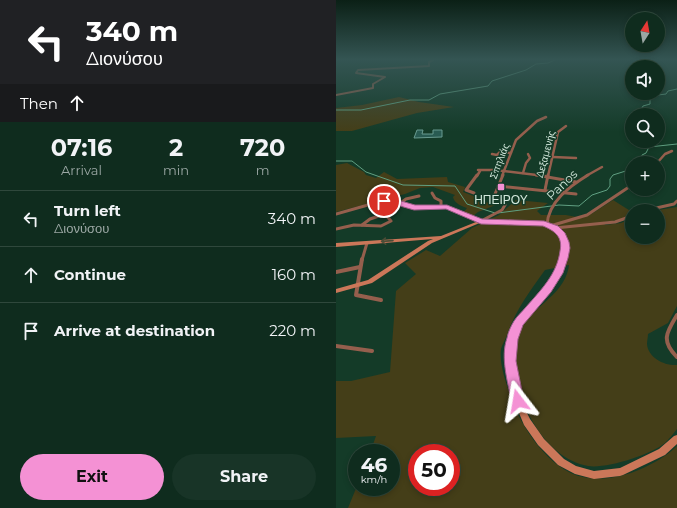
<!DOCTYPE html>
<meta charset="utf-8">
<style>
:root{--surface:#0f2c1e;--page:#183427;--text:#f1f3f6;--muted:#9ba7a4;--line:#2f483c;--accent:#f491d4}
body{margin:0;font-family:Montserrat,sans-serif;background:var(--page);color:var(--text);height:100vh;display:flex;flex-direction:column;font-size:15px;white-space:nowrap}
*{box-sizing:border-box;margin:0}
p{font-size:13px;color:var(--muted)}
.icon{flex:none;width:22px;height:22px;fill:none;stroke:currentColor;stroke-width:2;stroke-linecap:round;stroke-linejoin:round}
.map{position:relative;flex:1;overflow:hidden}
.drawer{display:flex;flex-direction:column;background:var(--surface);width:336px}
.drawer>*{flex:none}
.top-card{background:#202124;color:#fff;overflow:hidden}
.needle{width:26px;rotate:11deg}
.fabs{position:absolute;left:289px;top:12px;display:grid;gap:8px}
.fabs a{display:grid;place-items:center;width:40px;height:40px;border-radius:50%;background:var(--surface);box-shadow:0 2px 6px #0003,0 0 0 1px var(--line);font-size:20px}
.speed{position:absolute;left:12px;top:444px;display:flex;gap:8px;font-size:20px;font-weight:700;text-align:center}
.speed>*{display:grid;place-content:center;width:52px;height:52px;border-radius:50%;background:var(--surface);box-shadow:0 2px 6px #0003,0 0 0 1px var(--line);line-height:1}
.speed small{font-size:10px;font-weight:400}
.speed .limit{border:6px solid #d22;background:#fff;color:#111}
.pin{position:absolute;display:grid;place-items:center;width:34px;height:34px;color:#fff;margin:-17px;border:2px solid #fff;border-radius:50%;box-shadow:0 1px 4px #0007}
.me{position:absolute;width:44px;margin:-22px;rotate:346deg;stroke-linejoin:round;filter:drop-shadow(0 0 3px #0008)}
.turn{display:flex;align-items:center;gap:14px;height:84px;padding:0 20px;font-size:18px}
.turn .icon{width:52px;height:52px;stroke-width:2.5}
.turn b{display:block;font-size:28px;line-height:34px}
.then{display:flex;align-items:center;height:38px;padding:0 20px;background:#0003;gap:8px;font-size:15px}
.eta{display:flex;justify-content:space-evenly;align-items:center;height:68px;text-align:center}
.eta b{font-size:24px;font-weight:700;line-height:28px}
.primary-button{display:flex;gap:8px;margin-top:auto;padding:8px 20px}
.primary-button a{flex:1;height:46px;border-radius:24px;background:var(--accent);color:#111;font-size:16px;font-weight:700;line-height:46px;text-align:center}
.primary-button a+a{background:var(--page);color:var(--text)}
ul{padding:0;list-style:none}
li{display:flex;align-items:center;gap:12px;height:56px;padding:0 20px;border-top:1px solid var(--line)}
li div{flex:1}
li b{display:block;font-size:15px}
li em{font-style:normal}
main{display:flex;flex:1;min-height:0}
.map>svg:first-child{display:block}
.green{fill:#443e18;fill-rule:evenodd}
.lines{fill:none;stroke-linecap:round;stroke-linejoin:round}
.stream{stroke:#60a082;stroke-width:1}
.building{fill:#295b52;stroke:#699b90}
.minor-far3{stroke:#955f4d;stroke-width:2}
.minor-far2{stroke:#955f4d;stroke-width:2.5}
.minor-far1{stroke:#955f4d;stroke-width:3}
.minor{stroke:#955f4d;stroke-width:4}
.secondary{fill:#cb7759;fill-rule:evenodd}
.oneway{stroke:#4b4d37}
.route{fill:#f491d4;stroke:#9f5e8a}
.poi-dot{fill:#f491d4;stroke:#143b28;stroke-width:1.5}
.labels{text-anchor:middle;stroke-width:3;stroke-linejoin:round;paint-order:stroke}
.far-street-label{font-size:10px;fill:#d3e8dc;stroke:#143b28}
.street-label{font-size:12px;fill:#d3e8dc;stroke:#143b28}
.poi-label{font-size:12px;fill:#d3e8dc;stroke:#143b28}
</style>
<main>
<section class="drawer">
<div class="top-card">
<div class="turn"><svg class="icon" aria-label="left" viewBox="0 0 24 24"><path d="M17 20v-9H6M10 6l-5 5 5 5"/></svg><div><b>340 m</b>Διονύσου</div></div>
<div class="then">Then<svg class="icon" aria-label="ahead" viewBox="0 0 24 24"><path d="M12 20V5M6 11l6-6 6 6"/></svg></div>
</div>
<div class="eta">
<div><b>07:16</b><p>Arrival</p></div>
<div><b>2</b><p>min</p></div>
<div><b>720</b><p>m</p></div>
</div>
<ul>
<li><svg class="icon" aria-label="left" viewBox="0 0 24 24"><path d="M17 20v-9H6M10 6l-5 5 5 5"/></svg><div><b>Turn left</b><p>Διονύσου</p></div><em>340 m</em></li>
<li><svg class="icon" aria-label="ahead" viewBox="0 0 24 24"><path d="M12 20V5M6 11l6-6 6 6"/></svg><div><b>Continue</b></div><em>160 m</em></li>
<li><svg class="icon" aria-label="arrive" viewBox="0 0 24 24"><path d="M6 21V4h12l-3 4 3 4H6"/></svg><div><b>Arrive at destination</b></div><em>220 m</em></li>
</ul>
<div class="primary-button"><a>Exit</a><a>Share</a></div>
</section>
<div class="map">
<svg width="341" height="508" viewBox="0 0 341 508">
<rect width="100%" height="100%" fill="#143b28"/>
<g class="green">
<polygon points="63,97 83,102 118,107 81,113 16,131 0,131 0,108 26,105"/>
<path d="M 11,163 L 28,172 L 30,175 L 40,178 L 48,172 L 61,179 L 111,177 L 112,182 L 129,187 L 127,192 L 140,197 L 139,201 L 156,203 L 162,203 L 162,204 L 142,212 L 137,216 L 127,213 L 131,208 C 125,206 118,203 117,197 L 119,195 L 97,187 L 84,188 L 69,194 L 0,212 L 0,165 Z"/>
<path d="M 180,200 L 212,203 L 201,211 L 205,215 L 230,215 L 246,218 L 257,213 L 277,200 L 296,212 L 296,214 L 283,220 L 268,222 L 269,225 L 285,223 L 296,218 L 296,237 L 322,237 L 322,211 L 316,211 L 341,207 L 341,306 L 332,323 L 312,334 C 312,337 311,341 311,344 C 312,358 329,366 341,365 L 341,429 C 337,434 333,439 329,443 C 314,455 270,469 252,466 C 206,458 176,395 179,352 C 181,307 228,303 233,265 L 209,270 C 194,291 179,311 171,335 C 169,340 166,345 165,349 C 163,364 170,383 175,397 C 184,426 214,471 247,477 C 266,481 287,477 305,469 C 318,463 331,456 341,446 L 341,508 L 12,508 L 21,486 L 55,487 L 55,453 L 34,453 L 40,436 L 0,438 L 0,381 L 15,381 L 54,372 L 60,291 L 80,274 L 69,263 L 90,250 L 104,256 L 136,228 L 163,215 ZM 81,453 L 115,453 L 115,487 L 81,487 Z"/>
</g>
<g class="lines">
<g class="stream">
<polyline points="0,110 25,110 74,100 93,100 104,94 152,86 156,81 190,70 200,64 212,63 219,60"/>
<polyline points="302,115 307,106 314,104 314,96 330,94 332,91 341,89"/>
<polyline points="310,141 312,146"/>
<polyline points="0,161 16,161 30,172 67,185 119,186 131,204 159,213"/>
<polyline points="305,163 306,155 310,153 313,147 341,144"/>
<polyline points="162,213 223,205 243,206 256,195 271,190 274,186 274,179 277,175 296,169"/>
</g>
</g>
<polygon class="building" points="81,130 87,130 86,134 97,134 97,130 106,130 106,137 78,138"/>
<g class="lines">
<polyline class="minor-far3" points="0,95 37,88 37,84 49,77 20,73 22,70 93,66 93,62 97,60"/>
<g class="minor-far2">
<polyline points="156,154 161,155 164,152 175,153"/>
<polyline points="217,157 240,158"/>
<polyline points="321,163 329,154 336,151"/>
<polyline points="142,170 159,170 209,176"/>
<polyline points="187,173 190,163 194,158 192,154"/>
<polyline points="141,176 144,171"/>
<polyline points="166,176 180,140 201,121 210,117"/>
<polyline points="212,176 222,132 230,126"/>
<polyline points="250,176 266,167"/>
</g>
<g class="minor-far1">
<polyline points="200,175 240,182"/>
<polyline points="162,186 240,194"/>
<polyline points="209,190 212,175"/>
<polyline points="96,193 99,198 105,201 105,206"/>
<polyline points="138,193 130,190 141,175"/>
<polyline points="307,211 338,204 341,201"/>
<polyline points="0,214 46,201 65,203 73,207 111,207 145,221 166,210 169,205 159,194 167,175"/>
<polyline points="26,225 34,219 49,214 70,199 83,196"/>
<path d="M 211,225 C 212,202 234,186 252,175"/>
<polyline points="214,226 251,215 296,185"/>
<polyline points="219,228 279,222 296,216"/>
<polyline points="0,229 18,225 45,226 55,221 49,214"/>
<polyline points="26,260 31,243"/>
</g>
<g class="minor">
<polyline points="26,259 20,295 45,300"/>
<polyline points="0,272 24,267"/>
<path d="M 341,315 C 330,333 325,341 341,357"/>
<polyline points="0,346 36,351"/>
</g>
<polygon class="secondary" points="145,220 197,222 217,226 226,231 231,242 228,266 214,291 184,324 180,334 177,351 181,389 185,401 194,419 208,439 228,459 240,466 258,471 284,468 323,449 338,436 341,435 341,444 329,455 287,475 284,476 258,479 239,474 222,465 202,445 188,425 178,401 175,389 171,351 174,334 180,321 210,289 222,266 227,242 222,233 216,228 197,224 146,222 96,243 36,283 0,293 0,289 32,280 92,241 97,239 0,247 0,243 105,236"/>
</g>
<defs><path id="oneway-shaft" d="M-6 0H5M1.5-3L5.5 0L1.5 3" fill="none" stroke-width="1.6" stroke-linecap="round" stroke-linejoin="round"/></defs>
<use class="oneway" href="#oneway-shaft" transform="translate(51 241) rotate(176)"/>
<linearGradient id="sky" x2="0" y2="1"><stop stop-color="#0b2016"/><stop offset="0.45" stop-color="#345553"/><stop offset="1" stop-color="#345553" stop-opacity="0"/></linearGradient>
<rect width="341" height="132" fill="url(#sky)"/>
<path class="route" d="M 48,199 L 65,201 L 79,205 L 111,205 L 146,219 L 208,221 L 222,226 L 229,233 L 233,242 L 234,248 L 232,258 L 227,273 L 215,292 L 187,325 L 182,339 L 180,361 L 188,401 L 186,406 L 182,408 L 177,406 L 175,401 C 172,381 164,358 171,338 C 172,332 175,326 178,321 C 181,316 186,312 190,307 C 205,290 221,274 224,251 C 227,237 219,231 207,226 L 145,224 L 110,209 L 78,210 L 64,206 L 45,203 L 45,200 Z"/>
<rect class="poi-dot" x="161" y="183" width="8" height="8" rx="2"/>
<g class="labels">
<g class="far-street-label">
<text transform="translate(209 154) rotate(-75)" y="4">Δεξαμενής</text>
<text transform="translate(163 161) rotate(-69)" y="4">Σπηλιάς</text>
</g>
<g class="street-label">
<text transform="translate(226 185) rotate(-44)" y="4">Panos</text>
</g>
<g class="poi-label">
<text x="165" y="204">ΗΠΕΙΡΟΥ</text>
</g>
</g>
</svg>
<div class="fabs">
<a><svg class="needle" viewBox="-14 -14 28 28"><path d="M0-13l5 13h-10z" fill="#e53935"/><path d="M0 13l5-13h-10z" fill="#9ba7a4"/></svg></a>
<a><svg class="icon" aria-label="sound" viewBox="0 0 24 24"><path d="M4 9h4l5-4v14l-5-4H4zM17 9q2 3 0 6"/></svg></a>
<a><svg class="icon" aria-label="search" viewBox="0 0 24 24"><circle cx="10" cy="10" r="6"/><path d="M15 15l6 6"/></svg></a>
<a>+</a>
<a>−</a>
</div>
<div class="speed"><div>46<small>km/h</small></div><div class="limit">50</div></div>
<div class="pin" style="left:48px;top:201px;background:#d93025"><svg class="icon" aria-label="arrive" viewBox="0 0 24 24"><path d="M6 21V4h12l-3 4 3 4H6"/></svg></div>
<svg class="me" style="left:182px;top:401px" viewBox="-20 -20 40 40"><path d="M0-17L14 15 0 8-14 15z" fill="#f491d4" stroke="#fff" stroke-width="4"/></svg>
</div>
</main>
